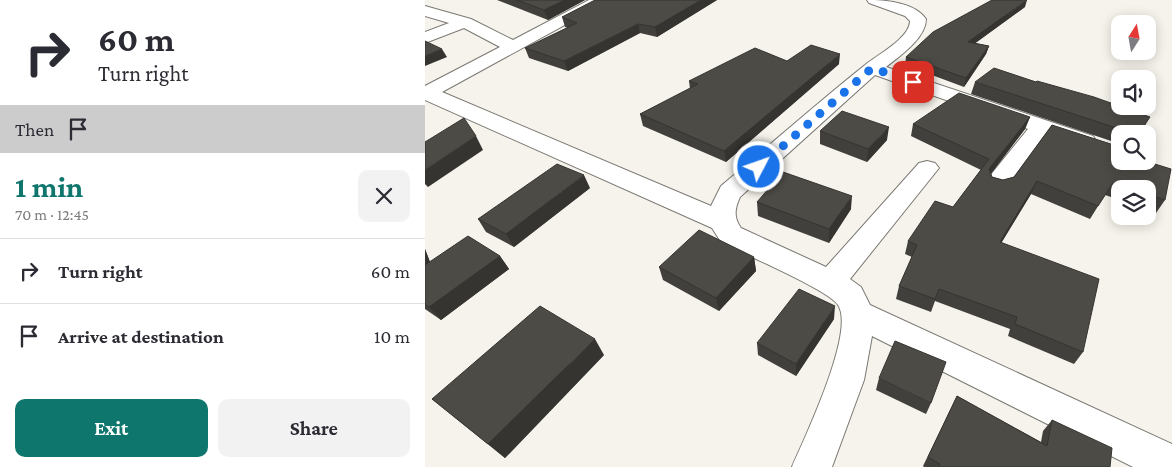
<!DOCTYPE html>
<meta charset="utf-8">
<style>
:root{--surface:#fff;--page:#f2f2f3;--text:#2b2b33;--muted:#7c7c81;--line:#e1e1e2;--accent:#0f766e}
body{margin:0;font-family:"Crimson Pro",serif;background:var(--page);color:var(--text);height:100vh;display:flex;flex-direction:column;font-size:19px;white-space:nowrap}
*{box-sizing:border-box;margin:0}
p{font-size:16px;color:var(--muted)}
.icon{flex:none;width:28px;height:28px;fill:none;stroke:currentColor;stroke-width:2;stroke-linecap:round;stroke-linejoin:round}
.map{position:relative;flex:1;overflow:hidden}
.drawer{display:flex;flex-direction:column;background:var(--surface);width:425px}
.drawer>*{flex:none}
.banner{background:#fff;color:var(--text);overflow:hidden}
.needle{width:32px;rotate:11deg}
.fabs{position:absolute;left:686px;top:15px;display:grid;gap:10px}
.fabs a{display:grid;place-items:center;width:45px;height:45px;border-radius:10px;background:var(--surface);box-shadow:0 2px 12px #0003;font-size:25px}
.pin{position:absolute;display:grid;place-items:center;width:42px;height:42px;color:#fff;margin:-21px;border-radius:10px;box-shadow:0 2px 8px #0006}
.me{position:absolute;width:55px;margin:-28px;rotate:49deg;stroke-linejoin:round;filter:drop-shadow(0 0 4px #0008)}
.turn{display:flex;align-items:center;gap:18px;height:105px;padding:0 15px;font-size:22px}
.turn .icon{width:65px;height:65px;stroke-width:2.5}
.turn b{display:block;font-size:35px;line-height:42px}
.then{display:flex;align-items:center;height:48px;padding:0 15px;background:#0003;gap:10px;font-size:19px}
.round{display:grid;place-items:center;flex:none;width:52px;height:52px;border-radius:10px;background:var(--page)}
.overview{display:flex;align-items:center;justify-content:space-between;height:85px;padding:0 15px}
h1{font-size:30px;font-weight:700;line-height:38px;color:var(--accent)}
.cta{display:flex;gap:10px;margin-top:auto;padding:10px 15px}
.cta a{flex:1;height:58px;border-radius:10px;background:var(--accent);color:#fff;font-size:20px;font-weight:700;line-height:58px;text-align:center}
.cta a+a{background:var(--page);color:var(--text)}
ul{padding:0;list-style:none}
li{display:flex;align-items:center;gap:15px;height:65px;padding:0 15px;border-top:1px solid var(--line)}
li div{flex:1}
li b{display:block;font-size:19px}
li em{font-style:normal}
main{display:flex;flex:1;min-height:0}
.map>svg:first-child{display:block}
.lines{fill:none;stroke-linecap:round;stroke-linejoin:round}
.street-casing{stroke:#7a7872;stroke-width:2}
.street{fill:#fff;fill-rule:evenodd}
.wall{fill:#42403c}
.shaded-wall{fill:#363431}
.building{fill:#4d4b46;stroke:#363431}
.route{stroke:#1a73e8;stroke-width:9;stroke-dasharray:0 16.2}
</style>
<main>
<section class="drawer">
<div class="banner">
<div class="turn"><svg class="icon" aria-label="right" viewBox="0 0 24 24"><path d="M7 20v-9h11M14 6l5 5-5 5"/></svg><div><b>60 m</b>Turn right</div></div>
<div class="then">Then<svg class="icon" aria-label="arrive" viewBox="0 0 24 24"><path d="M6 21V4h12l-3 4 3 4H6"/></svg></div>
</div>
<div class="overview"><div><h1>1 min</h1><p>70 m · 12:45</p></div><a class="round"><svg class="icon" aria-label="close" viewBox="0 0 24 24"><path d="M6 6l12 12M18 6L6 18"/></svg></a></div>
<ul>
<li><svg class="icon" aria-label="right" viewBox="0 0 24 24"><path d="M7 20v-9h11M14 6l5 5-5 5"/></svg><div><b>Turn right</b></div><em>60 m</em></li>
<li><svg class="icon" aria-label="arrive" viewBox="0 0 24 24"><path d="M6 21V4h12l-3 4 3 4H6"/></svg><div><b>Arrive at destination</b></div><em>10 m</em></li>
</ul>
<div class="cta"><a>Exit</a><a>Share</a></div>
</section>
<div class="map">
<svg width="747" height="467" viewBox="0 0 747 467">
<rect width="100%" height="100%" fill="#f6f3ec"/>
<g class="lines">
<defs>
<path id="street" d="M 164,0 L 182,0 L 180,3 L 17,92 L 286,206 L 296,186 C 344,146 391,104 440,65 C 452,55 485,38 485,21 L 480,16 L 444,3 L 442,0 C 460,0 489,2 501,19 C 501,38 475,56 461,67 L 668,136 L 671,141 L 668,146 L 660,148 L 621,135 L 582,189 L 573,191 L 564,189 L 561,183 L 564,177 L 603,129 L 450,75 L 315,197 C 310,208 308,217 316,228 L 401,267 L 494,163 L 502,161 L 510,163 L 514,168 L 510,173 L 425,279 L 436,287 L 445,305 L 747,444 L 747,467 L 708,467 L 447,336 L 439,380 L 407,467 L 367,467 C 379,439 431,331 413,305 C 404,290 318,254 296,242 L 287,228 L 0,100 L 0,86 L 75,47 L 39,28 L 0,43 L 0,32 L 24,23 L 0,16 L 0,6 L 46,19 L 88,40 Z"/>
</defs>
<use href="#street" class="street-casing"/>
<use href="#street" class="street"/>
</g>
<g class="wall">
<polygon points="72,0 160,0 123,20"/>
<polygon points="292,0 232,37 215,33 143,71 104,58 100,48 143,28 140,27 137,17"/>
<polygon points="600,7 550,43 564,46 561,54 539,87 480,65 481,57"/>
<polygon points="362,61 414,64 301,162 218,126 215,114 265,89 264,81"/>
<polygon points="550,82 718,129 715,134 695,134 695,144 546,94"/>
<polygon points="605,117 600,129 566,174 567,177 578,180 589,177 627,125 740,200 731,213 722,210 722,189 695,189 695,200 680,195 665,219 606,194 576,243 658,352 649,364 583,336 585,329 510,301 506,312 471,299 474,286 487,257 480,254 483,241 528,207 556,170 486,136 488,124"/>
<polygon points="395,131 462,140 442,162 395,144"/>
<polygon points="165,188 89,247 61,232 53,219"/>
<polygon points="332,202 426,209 404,243 333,216"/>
<polygon points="0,249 5,262 75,256 84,269 16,320 0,309"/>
<polygon points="329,257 331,271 294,311 238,280 234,267"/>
<polygon points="409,319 371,376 333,355 332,343"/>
<polygon points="179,355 80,458 7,399"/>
<polygon points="454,378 506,403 501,414 451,390"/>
<polygon points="532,396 616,442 618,431 627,420 685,467 499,467 498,466"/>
</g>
<g class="shaded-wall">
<polygon points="140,0 160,0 123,20 119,10"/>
<polygon points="276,0 292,0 232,37 230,27"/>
<polygon points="602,0 600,7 541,50 543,42"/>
<polygon points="213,24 215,33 143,71 139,61"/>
<polygon points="564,46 561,54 539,87 541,78"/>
<polygon points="17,49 22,57 0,66 0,56"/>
<polygon points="415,54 414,64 301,162 299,151"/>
<polygon points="605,117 600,129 559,182 564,169"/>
<polygon points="725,117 715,134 713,134"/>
<polygon points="464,127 462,140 442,162 443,149"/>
<polygon points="51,136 58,150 3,187 0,184 0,170"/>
<polygon points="159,175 165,188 89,247 81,234"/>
<polygon points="612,181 606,194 569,255 575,242"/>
<polygon points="427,196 426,209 404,243 404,229"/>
<polygon points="0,249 11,278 0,265"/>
<polygon points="75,256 84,269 16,320 4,307"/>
<polygon points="329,257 331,271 294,311 291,298"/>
<polygon points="410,306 409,319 371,376 371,364"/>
<polygon points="170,339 179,355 80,458 63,444"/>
</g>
<g class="building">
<polygon points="92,0 140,0 119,10"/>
<polygon points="170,0 276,0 230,27 213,24 139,61 100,48 152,23 137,17"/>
<polygon points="567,0 602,0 543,42 564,46 541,78 481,57 508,32"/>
<polygon points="0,41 17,49 0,56"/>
<polygon points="386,45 415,54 299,151 215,114 273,84 264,81 330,48 362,61"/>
<polygon points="569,68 611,82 612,81 669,97 725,117 713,134 704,134 704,132 550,82"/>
<polygon points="534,93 605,117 564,169 567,177 578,180 589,177 627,125 695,147 695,161 720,161 746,169 740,200 722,194 722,189 707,189 688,183 673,206 612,181 575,242 674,279 658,352 590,324 592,317 514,289 510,299 474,286 492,245 483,241 510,201 528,207 564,159 488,124"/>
<polygon points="417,111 464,127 443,149 395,131"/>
<polygon points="39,118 51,136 0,170 0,142"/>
<polygon points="132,164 159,175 81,234 53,219"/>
<polygon points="358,172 427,196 404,229 332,202"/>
<polygon points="274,230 329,257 291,298 234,267"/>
<polygon points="43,236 75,256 4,307 0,305 0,264 0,265"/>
<polygon points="374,289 410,306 371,364 332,343"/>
<polygon points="115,306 170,339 63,444 7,399"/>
<polygon points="470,341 521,362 506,403 454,378"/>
<polygon points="532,396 622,446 627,420 687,448 685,467 514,467 515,464 503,457"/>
</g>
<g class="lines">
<polyline class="route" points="334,167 447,68 488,82"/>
</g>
</svg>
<div class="fabs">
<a><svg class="needle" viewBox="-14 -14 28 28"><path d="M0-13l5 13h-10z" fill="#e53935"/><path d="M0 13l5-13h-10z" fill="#7c7c81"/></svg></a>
<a><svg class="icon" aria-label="sound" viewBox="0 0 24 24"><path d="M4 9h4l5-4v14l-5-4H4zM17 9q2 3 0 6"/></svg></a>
<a><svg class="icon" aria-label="search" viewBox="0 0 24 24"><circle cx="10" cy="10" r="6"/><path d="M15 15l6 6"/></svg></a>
<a><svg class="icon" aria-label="layers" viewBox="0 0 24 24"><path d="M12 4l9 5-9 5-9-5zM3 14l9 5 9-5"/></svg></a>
</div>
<div class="pin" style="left:488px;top:82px;background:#d93025"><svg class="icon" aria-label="arrive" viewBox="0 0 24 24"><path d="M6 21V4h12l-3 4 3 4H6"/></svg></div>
<svg class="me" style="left:334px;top:167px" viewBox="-20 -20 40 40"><circle r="17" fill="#1a73e8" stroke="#fff" stroke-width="3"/><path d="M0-11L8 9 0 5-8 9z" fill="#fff"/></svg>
</div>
</main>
